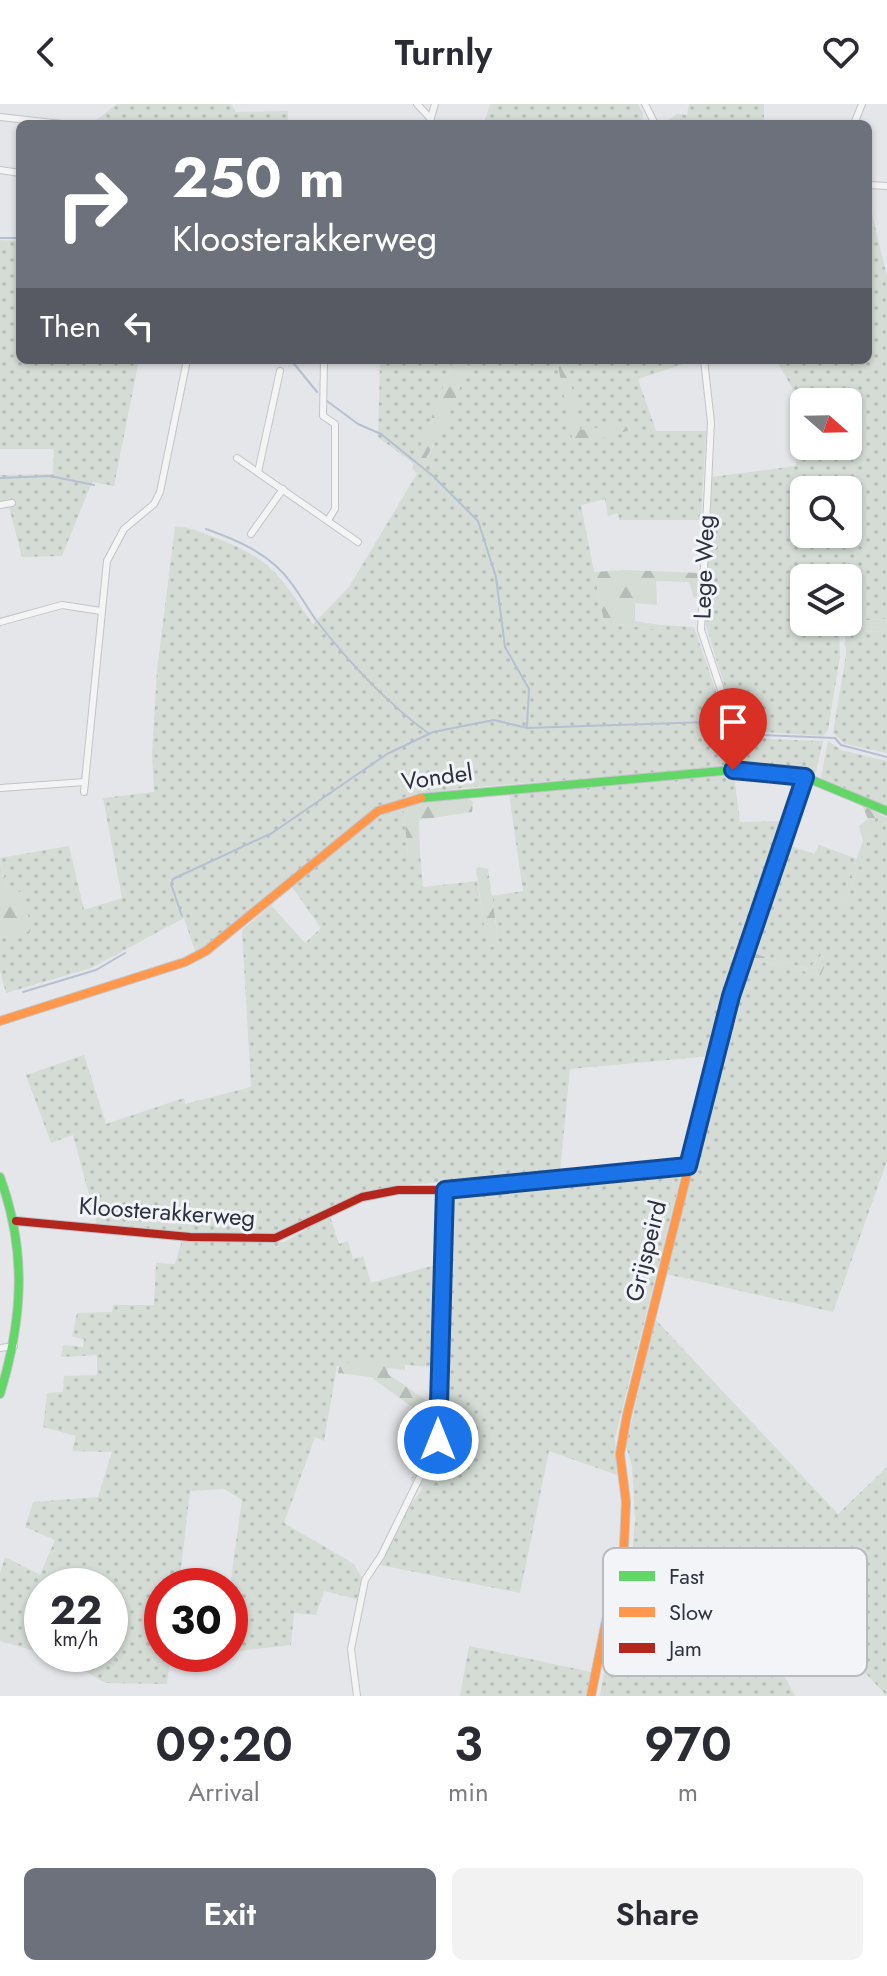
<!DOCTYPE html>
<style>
:root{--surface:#fff;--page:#f2f2f3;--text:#2b2b33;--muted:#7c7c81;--accent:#6d717b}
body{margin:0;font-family:Jost,sans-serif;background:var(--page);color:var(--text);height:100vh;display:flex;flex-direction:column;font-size:30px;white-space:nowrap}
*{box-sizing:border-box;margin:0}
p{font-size:26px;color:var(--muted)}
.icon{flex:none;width:44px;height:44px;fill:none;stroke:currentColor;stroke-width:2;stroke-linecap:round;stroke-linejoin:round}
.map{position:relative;height:1592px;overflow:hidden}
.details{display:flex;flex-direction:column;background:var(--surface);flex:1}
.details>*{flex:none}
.guide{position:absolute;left:16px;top:16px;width:856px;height:244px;border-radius:12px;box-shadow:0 2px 6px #0004;background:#6d717b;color:#fff;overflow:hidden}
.needle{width:52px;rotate:110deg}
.controls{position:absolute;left:790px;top:284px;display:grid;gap:16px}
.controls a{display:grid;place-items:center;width:72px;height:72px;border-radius:12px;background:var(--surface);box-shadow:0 2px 6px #0004;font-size:40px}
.speed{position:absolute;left:24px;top:1464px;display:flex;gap:16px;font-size:40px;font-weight:700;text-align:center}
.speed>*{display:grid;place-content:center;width:104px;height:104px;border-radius:50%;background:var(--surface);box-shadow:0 2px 6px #0004;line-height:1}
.speed small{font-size:20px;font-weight:400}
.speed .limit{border:12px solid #d22;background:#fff;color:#111}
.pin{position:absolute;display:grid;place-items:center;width:68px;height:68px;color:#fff;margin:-82px -34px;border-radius:50% 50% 50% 0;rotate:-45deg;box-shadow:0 0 8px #0007}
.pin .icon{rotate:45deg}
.me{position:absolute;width:88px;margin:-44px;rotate:0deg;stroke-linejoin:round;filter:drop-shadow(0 0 6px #0008)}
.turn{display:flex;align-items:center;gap:28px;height:168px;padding:0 24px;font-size:36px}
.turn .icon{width:104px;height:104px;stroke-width:2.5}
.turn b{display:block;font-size:56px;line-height:68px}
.then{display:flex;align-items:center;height:76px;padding:0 24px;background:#0003;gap:16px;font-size:30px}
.eta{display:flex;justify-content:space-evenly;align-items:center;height:136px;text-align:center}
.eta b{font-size:48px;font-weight:600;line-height:56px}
.primary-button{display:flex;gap:16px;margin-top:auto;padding:16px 24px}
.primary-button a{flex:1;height:92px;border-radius:12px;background:var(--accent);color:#fff;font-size:32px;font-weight:600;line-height:92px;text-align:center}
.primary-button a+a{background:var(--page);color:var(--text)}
header{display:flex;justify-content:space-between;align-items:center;height:104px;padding:0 24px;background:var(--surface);font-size:36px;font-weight:600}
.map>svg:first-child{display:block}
.grass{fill:url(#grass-dots);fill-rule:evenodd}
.forest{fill:url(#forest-firs)}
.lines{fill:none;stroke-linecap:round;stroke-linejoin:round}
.stream{stroke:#b6c0d0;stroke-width:2}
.street-casing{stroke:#c3c4c7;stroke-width:8}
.fast-casing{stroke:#c3c4c7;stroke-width:10}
.slow-casing{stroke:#c3c4c7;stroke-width:10}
.jam-casing{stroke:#c3c4c7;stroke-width:10}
.street{stroke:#f4f4f5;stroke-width:6}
.fast{stroke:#63d668;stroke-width:8}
.slow{stroke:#ff974d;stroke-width:8}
.jam{stroke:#b3261e;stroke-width:8}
.route-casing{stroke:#114b97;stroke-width:20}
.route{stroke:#1a73e8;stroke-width:14}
.labels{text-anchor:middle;stroke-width:6;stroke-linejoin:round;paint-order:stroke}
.street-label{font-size:24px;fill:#2d3240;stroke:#f3f4f7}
.key{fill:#f3f4f7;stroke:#b8bac0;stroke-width:2}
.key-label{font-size:22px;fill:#2d3240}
</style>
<header><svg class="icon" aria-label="back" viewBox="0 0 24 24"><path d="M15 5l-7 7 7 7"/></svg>Turnly<svg class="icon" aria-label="heart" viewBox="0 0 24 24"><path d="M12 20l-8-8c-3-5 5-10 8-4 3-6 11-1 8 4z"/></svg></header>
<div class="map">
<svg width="887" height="1592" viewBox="0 0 887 1592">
<defs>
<pattern id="grass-dots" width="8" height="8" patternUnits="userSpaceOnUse" patternTransform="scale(2)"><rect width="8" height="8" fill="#d4dcd5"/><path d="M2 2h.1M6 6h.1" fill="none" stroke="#b6bdb8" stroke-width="1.8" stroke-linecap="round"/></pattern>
<pattern id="forest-firs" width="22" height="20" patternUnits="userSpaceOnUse" patternTransform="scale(2)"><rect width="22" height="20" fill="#d4dcd5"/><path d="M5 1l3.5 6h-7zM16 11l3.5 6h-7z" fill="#b6bdb8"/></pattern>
</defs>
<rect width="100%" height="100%" fill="#e4e6e9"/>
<g class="grass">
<polygon points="117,0 231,0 236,8 288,7 288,20 91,20"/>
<polygon points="490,0 638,0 643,9 642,20 484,20"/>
<polygon points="689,0 764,0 764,20 663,20 677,10 687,11"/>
<path d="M 868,93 L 887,173 L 887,515 L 848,517 L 848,474 L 804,474 L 804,518 L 839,518 L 840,552 L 828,626 L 823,632 L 764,628 L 734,613 L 705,518 L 712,373 L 796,362 L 796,344 L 848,342 L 848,298 L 804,298 L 804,304 L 776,256 L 868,256 ZM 804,386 L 848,386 L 848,430 L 804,430 Z"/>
<polygon points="0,136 20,137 20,256 139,256 114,382 92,378 62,452 22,453 9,403 14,401 13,396 0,399 0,371 53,370 54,345 0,345"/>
<polygon points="380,256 454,256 414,360 378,333"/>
<path d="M 469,256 L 696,256 L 638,275 L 656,327 L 706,327 L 701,416 L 619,416 L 618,409 L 608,412 L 605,395 L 581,401 L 604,518 L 660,526 L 661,521 L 694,523 L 725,614 L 729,663 L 462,684 L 408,692 L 371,708 L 202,844 L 195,847 L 184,814 L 91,864 L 6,889 L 0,867 L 0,835 L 30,826 L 9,791 L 0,754 L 69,742 L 84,806 L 122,794 L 103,694 L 154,688 L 152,649 L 157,566 L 175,423 C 186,421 199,428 211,432 C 274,456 276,468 313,520 L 349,483 L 433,343 Z"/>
<polygon points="887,527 887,649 845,640 833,629 846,551 845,529"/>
<polygon points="735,619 767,635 823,637 815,672 743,662 736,655"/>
<polygon points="828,637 841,646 887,657 887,703 821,674"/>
<polygon points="734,671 740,718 784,717 726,884 711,952 570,965 560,1068 406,1081 362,1088 280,1130 170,1129 97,1121 73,1031 51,1039 26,971 84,951 106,1020 184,994 185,1000 251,983 242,826 271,801 305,839 321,824 292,783 380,712 403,702 408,750 420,749 423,783 477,777 488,843 499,841 492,792 523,787 509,690"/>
<polygon points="877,709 887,714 887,1057 833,1208 666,1170 747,854 821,871 826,846 809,865 754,850 780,773 774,770 785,740 814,750 819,741 857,755 841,797 846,799"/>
<polygon points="675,1070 680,1072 680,1076 615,1334 617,1371 549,1347 520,1489 380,1461 403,1411 423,1384 446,1318 443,1261 450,1094"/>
<polygon points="330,1112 339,1140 348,1137 353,1155 363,1152 371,1179 435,1161 432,1263 404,1261 403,1256 337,1262 324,1337 315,1333 284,1419 354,1460 362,1474 357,1495 324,1487 316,1511 294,1509 291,1541 230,1548 230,1482 242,1396 224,1385 190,1387 179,1482 162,1482 162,1550 171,1550 167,1580 106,1579 67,1557 44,1550 110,1550 110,1482 42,1482 42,1549 0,1537 0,1469 5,1453 40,1471 55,1436 25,1423 33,1398 98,1393 112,1348 72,1347 76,1332 43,1323 47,1289 63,1288 64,1272 97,1271 97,1251 61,1253 63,1241 83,1243 84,1235 72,1233 77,1209 112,1208 113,1201 154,1201 156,1159 175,1160 182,1136 284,1138"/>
<polygon points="655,1215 838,1410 887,1363 887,1592 818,1519 784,1571 795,1592 600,1592 613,1514 630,1475 635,1416 632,1362 626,1342"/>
<polygon points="469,1542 591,1568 587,1592 460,1592"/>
</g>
<g class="forest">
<path d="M 454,256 L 469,256 C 458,296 438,334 417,370 L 412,364 Z"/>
<polygon points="557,256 566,256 581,326 635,318 637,324 599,335 572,334"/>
<polygon points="625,466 699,469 697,493 694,494 689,478 656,477 657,501 635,499 635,517 661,521 660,526 604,518 594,468"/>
<polygon points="887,515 887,527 839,529 838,518"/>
<polygon points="463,692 473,698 472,708 419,716 420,749 408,750 403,702"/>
<polygon points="862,701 877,709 846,799 841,797 863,737 859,722 868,715"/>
<polygon points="0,756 9,790 22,787 31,822 30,827 0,835"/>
<polygon points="479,763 488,765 499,842 487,843 476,765"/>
<polygon points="774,770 780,772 755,850 808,865 826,846 830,847 821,871 747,854"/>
<polygon points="404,1256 405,1266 387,1264 388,1270 427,1297 425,1303 416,1306 371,1273 338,1269 340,1259"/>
<polygon points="443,1261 443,1341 423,1385 410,1376 419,1361 423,1364 426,1358 422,1355 431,1336 419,1333 420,1321 433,1325 432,1263"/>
</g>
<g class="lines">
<g class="stream">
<polyline points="0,134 20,134"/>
<polyline points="291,256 317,288"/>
<polyline points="327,297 358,320 381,330 433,372 478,417 496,473 505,543 529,585 527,622"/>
<polyline points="0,374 50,372 94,381"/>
<path d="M 206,425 C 231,434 256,444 276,462 C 293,477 303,498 316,516 C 347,556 387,599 428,629"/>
<polyline points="182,812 171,780 173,775 272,729 387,650 433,628 494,616 527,624 738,617 762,631 835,634 841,641 887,653"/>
<polyline points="23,888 96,866 125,849"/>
</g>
<defs>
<g id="street">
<polyline points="417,0 431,15"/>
<polyline points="645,0 655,20"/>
<polyline points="0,13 62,20"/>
<polyline points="429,20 435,0"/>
<polyline points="854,20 862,0"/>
<polyline points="0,66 20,69"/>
<polyline points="868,81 887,82"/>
<polyline points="324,256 323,312 335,320 335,405 328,416"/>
<polyline points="704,256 711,318 701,526 726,601 733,666"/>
<polyline points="237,354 358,438"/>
<polyline points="258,368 280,267"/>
<polyline points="0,401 12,399"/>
<polyline points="251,430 283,385"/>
<polyline points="0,518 62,501 101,507"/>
<polyline points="0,684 85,678"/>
<polyline points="84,688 107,457 124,425 154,400 160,388 187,256"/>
<polyline points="0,1244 14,1242"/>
<polyline points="357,1592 351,1545 365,1476 381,1452 438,1336 445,1086"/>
</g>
<g id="fast">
<polyline points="421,694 733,666 805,673 887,707"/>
<polyline points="714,961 731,892 805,673"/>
<path d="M 0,1073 C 27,1147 23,1215 0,1290"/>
</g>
<g id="slow">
<polyline points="0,917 185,858 206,847 378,707 421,694"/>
<polyline points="591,1592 610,1497 623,1465 626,1398 620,1350 627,1311 714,961"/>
</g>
<polyline id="jam" points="16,1117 190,1133 275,1134 362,1093 398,1086 445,1086 688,1062"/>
</defs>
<use href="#street" class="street-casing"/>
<use href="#fast" class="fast-casing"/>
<use href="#slow" class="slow-casing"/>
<use href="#jam" class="jam-casing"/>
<use href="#street" class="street"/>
<use href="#fast" class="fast"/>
<use href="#slow" class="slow"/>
<use href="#jam" class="jam"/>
</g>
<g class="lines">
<defs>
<polyline id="route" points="438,1336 445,1086 688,1062 731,892 805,673 733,666"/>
</defs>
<use href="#route" class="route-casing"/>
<use href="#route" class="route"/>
</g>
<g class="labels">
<g class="street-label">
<text transform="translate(704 463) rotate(-88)" y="8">Lege Weg</text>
<text transform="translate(437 673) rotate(-8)" y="8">Vondel</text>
<text transform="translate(167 1108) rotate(4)" y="8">Kloosterakkerweg</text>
<text transform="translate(646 1147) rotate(-76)" y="8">Grijspeird</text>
</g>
</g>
<rect x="603" y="1444" width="264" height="128" rx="12" class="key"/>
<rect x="619" y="1467" width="36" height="10" fill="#63d668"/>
<rect x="619" y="1503" width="36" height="10" fill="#ff974d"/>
<rect x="619" y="1539" width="36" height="10" fill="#b3261e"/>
<g class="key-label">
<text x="669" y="1480">Fast</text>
<text x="669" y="1516">Slow</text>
<text x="669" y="1552">Jam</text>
</g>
</svg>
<div class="controls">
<a><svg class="needle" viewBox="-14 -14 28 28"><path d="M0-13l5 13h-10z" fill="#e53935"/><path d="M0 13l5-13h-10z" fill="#7c7c81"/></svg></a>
<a><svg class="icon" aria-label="search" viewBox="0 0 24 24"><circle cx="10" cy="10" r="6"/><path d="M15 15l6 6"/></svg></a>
<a><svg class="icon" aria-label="layers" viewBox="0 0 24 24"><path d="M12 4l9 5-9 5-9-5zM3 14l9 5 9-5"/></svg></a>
</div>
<div class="speed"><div>22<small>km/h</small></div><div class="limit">30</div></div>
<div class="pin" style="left:733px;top:666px;background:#d93025"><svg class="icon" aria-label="arrive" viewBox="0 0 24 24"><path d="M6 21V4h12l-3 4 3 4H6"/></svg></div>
<svg class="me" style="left:438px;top:1336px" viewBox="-20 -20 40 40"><circle r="17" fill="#1a73e8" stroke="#fff" stroke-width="3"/><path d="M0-11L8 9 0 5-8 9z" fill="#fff"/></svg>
<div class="guide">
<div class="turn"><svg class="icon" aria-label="right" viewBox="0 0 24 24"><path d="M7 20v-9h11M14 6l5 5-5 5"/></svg><div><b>250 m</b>Kloosterakkerweg</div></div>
<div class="then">Then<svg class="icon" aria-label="left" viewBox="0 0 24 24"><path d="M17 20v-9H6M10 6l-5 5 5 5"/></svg></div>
</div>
</div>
<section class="details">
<div class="eta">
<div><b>09:20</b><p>Arrival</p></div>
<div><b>3</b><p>min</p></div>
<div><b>970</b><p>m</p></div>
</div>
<div class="primary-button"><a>Exit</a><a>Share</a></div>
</section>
